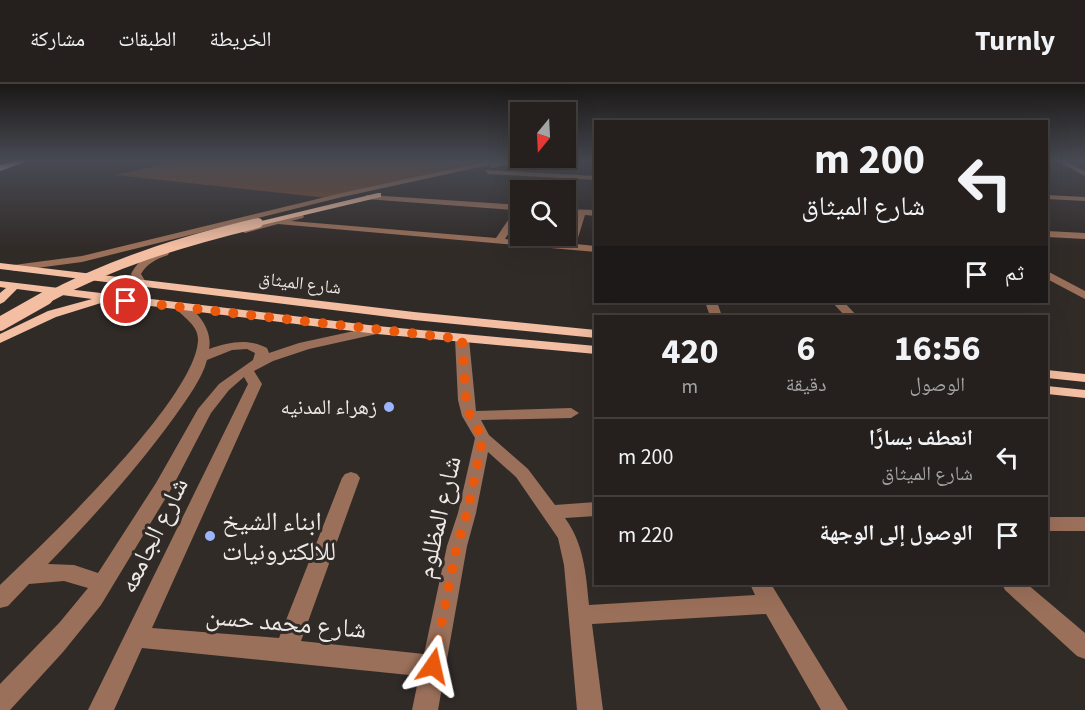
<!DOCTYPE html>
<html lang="ar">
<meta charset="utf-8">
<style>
:root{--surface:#25201e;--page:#312d2b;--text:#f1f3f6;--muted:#a3a3a4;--line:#423e3c}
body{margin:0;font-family:"Source Sans 3","Noto Naskh Arabic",sans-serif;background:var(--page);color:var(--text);direction:rtl;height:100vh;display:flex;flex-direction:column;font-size:22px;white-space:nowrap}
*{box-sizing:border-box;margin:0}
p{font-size:20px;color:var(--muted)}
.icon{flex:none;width:33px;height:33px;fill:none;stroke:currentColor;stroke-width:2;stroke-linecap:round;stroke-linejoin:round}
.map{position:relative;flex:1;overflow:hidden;direction:ltr}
.side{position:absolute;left:594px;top:231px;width:454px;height:270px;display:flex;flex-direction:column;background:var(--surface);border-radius:0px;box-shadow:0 6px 24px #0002,0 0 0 2px var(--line);direction:rtl}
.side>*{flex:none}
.banner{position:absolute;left:594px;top:36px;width:454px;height:183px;border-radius:0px;box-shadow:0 6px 24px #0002,0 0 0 2px var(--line);direction:rtl;background:#25201e;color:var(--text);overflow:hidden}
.needle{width:39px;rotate:198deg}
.fabs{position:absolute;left:510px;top:18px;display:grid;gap:12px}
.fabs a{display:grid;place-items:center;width:66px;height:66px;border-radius:0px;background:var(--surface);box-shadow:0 6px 24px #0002,0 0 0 2px var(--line);font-size:30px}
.pin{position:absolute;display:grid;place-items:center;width:51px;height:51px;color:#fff;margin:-26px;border:3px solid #fff;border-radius:50%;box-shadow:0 2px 6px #0007}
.me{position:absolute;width:66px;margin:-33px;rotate:11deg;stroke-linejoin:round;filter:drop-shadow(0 0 4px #0008)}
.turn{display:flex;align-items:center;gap:21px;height:126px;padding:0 24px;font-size:27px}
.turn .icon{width:78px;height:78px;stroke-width:2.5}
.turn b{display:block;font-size:42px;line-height:51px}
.then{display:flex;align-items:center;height:57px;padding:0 24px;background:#0003;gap:12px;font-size:22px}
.eta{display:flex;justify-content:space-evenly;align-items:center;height:102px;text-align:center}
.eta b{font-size:36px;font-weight:700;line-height:42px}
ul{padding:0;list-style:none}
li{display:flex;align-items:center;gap:18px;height:78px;padding:0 24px;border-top:2px solid var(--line)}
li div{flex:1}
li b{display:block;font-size:22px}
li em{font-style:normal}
header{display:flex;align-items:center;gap:36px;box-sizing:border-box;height:84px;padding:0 30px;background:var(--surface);border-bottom:2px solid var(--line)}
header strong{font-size:28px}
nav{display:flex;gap:33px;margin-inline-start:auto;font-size:21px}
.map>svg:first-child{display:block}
.green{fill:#76462b}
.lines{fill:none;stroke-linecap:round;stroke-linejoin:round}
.minor{fill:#9b705a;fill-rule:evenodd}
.major{fill:#f3bea2;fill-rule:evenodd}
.highway{fill:#fbe5da;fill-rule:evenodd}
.major-bridge-far1{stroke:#f3bea2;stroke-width:10}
.major-bridge{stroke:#f3bea2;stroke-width:14}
.route{stroke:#ea580c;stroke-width:10;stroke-dasharray:0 18}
.poi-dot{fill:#9bb5fd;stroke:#312b28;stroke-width:2}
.labels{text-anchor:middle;stroke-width:6;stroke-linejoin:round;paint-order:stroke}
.far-street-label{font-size:18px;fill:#ede9e7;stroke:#312b28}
.poi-label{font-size:21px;fill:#ede9e7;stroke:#312b28;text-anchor:end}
.near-street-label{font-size:26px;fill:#ede9e7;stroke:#312b28}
.near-poi-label{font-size:26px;fill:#ede9e7;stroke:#312b28;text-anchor:start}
</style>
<header>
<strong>Turnly</strong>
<nav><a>الخريطة</a><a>الطبقات</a><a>مشاركة</a></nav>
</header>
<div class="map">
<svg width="1085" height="626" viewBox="0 0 1085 626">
<rect width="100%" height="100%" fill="#312b28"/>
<polygon class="green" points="182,76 488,76 327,114 115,91"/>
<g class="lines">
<g class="minor">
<polygon points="493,76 522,76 492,84 489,81 342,113 82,178 14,187 9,184 14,181 82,172 342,109"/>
<polygon points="1055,76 1063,76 1085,87 1085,92"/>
<polygon points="485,86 596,92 596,96 488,90"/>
<polygon points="369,111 520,121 520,131 505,155 566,160 577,130 566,129 566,125 596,126 596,132 585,131 576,160 596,162 596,168 278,140 245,149 240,146 300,129 304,132 303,134 291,137 496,154 515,126 366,115 366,111"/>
<polygon points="1047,111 1085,113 1085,117 1047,115"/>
<polygon points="1047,147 1085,149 1085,155 1047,153"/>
<path d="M 164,166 L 169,169 L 168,171 C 157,175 147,179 141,190 L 147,200 L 145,202 L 137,202 L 131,190 C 138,176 149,170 164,166 Z"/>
<polygon points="1047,187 1085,207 1085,215 1047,195"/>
<polygon points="705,218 717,218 722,232 710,232"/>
<polygon points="832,218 844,218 857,232 845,232"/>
<path d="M 180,219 C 198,225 213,247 209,265 C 229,258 248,254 267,264 L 269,269 L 299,259 L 377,242 L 383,246 L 381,249 L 309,265 L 273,277 L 254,287 L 262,300 L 152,544 L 279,554 L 342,394 L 345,390 L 351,388 L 357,390 L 360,394 L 301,557 L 424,570 L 447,462 L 458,429 L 475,354 L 462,332 L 458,316 L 455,255 L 462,251 L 469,255 L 476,327 L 571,324 L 579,329 L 571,334 L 481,336 L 489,351 L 528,385 L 555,421 L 596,418 L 596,432 L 565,434 C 584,460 586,490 589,521 L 755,511 L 750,500 L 771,500 L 848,626 L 821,626 L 766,530 L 592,540 L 603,626 L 577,626 L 564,481 L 558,454 L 516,393 L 488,368 L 476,429 L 467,462 L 438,626 L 412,626 L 419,592 L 142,564 L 114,626 L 88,626 L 248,300 L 244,293 L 229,306 L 211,329 L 173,402 L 101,521 L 63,568 L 10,626 L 0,626 L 0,600 L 60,538 L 88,504 L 64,497 L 29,500 L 8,522 L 0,524 L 0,501 C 44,459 198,313 198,255 C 198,241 182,232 174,223 ZM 247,265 L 255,269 L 253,276 L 219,300 L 198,325 L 156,399 L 98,489 L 74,481 L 48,480 C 93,433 137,385 175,332 C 187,315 202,295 207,276 L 232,266 Z"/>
<rect x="1047" y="433" width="38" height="14"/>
<polygon points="1002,500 1027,500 1085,549 1085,575 1077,572 1005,506"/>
</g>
<g class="major">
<polygon points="378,109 381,109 381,113 258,142 253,139"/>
<polygon points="0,179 414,228 596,246 596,254 414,236 0,185"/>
<polygon points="0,197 377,242 596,262 596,270 377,250 102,216 101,219 56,233 0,259 0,250 48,227 92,215 17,205 4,218 0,220 0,209 6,204 0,203"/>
<polygon points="1047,286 1085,290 1085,298 1047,294"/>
<polygon points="1047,302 1085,306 1085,314 1047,310"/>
</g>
<polygon class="highway" points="19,76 31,76 0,87 0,81"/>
<path class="major-bridge-far1" d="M 43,216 C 111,179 183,157 258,139"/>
<polyline class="major-bridge" points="0,240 46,214"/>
</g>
<linearGradient id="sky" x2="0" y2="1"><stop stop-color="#1b1816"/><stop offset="0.47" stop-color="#484a53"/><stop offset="1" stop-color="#484a53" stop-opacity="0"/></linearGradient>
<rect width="1085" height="163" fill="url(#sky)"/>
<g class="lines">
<polyline class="route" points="126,217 462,255 466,316 470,332 483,354 467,429 457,462 433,582"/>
</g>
<g class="poi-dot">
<circle cx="389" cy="323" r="6"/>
<circle cx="210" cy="452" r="6"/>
</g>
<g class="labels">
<g class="far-street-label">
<text transform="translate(300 199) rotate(7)" y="6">شارع الميثاق</text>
</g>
<g class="poi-label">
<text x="377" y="330">زهراء المدنيه</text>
</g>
<g class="near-street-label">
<text transform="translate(438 433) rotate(-77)" y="9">شارع المظلوم</text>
<text transform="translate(153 451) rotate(-64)" y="9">شارع الجامعه</text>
<text transform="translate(286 538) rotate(5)" y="9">شارع محمد حسن</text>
</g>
<g class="near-poi-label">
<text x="222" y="446">ابناء الشيخ<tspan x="222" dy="30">للالكترونيات</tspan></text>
</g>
</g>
</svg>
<div class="fabs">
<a><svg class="needle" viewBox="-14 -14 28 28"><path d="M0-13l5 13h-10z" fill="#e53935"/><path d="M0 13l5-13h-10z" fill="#a3a3a4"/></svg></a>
<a><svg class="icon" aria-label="search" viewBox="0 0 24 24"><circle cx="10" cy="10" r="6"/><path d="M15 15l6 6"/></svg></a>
</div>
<div class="pin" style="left:126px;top:217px;background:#d93025"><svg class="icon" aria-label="arrive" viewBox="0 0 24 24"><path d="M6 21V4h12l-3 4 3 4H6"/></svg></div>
<svg class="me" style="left:433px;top:582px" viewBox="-20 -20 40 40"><path d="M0-17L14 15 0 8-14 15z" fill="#ea580c" stroke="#fff" stroke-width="4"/></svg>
<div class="banner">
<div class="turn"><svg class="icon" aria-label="left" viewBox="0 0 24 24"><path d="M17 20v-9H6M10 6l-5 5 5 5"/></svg><div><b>200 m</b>شارع الميثاق</div></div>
<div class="then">ثم<svg class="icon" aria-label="arrive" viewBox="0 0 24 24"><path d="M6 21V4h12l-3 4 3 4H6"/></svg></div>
</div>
<section class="side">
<div class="eta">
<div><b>16:56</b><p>الوصول</p></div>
<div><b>6</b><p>دقيقة</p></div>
<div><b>420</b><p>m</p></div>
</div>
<ul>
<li><svg class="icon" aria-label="left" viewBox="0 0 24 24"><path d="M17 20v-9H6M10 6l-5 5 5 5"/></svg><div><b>انعطف يسارًا</b><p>شارع الميثاق</p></div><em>200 m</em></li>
<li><svg class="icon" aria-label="arrive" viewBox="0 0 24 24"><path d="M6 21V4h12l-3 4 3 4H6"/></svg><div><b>الوصول إلى الوجهة</b></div><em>220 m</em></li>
</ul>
</section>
</div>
